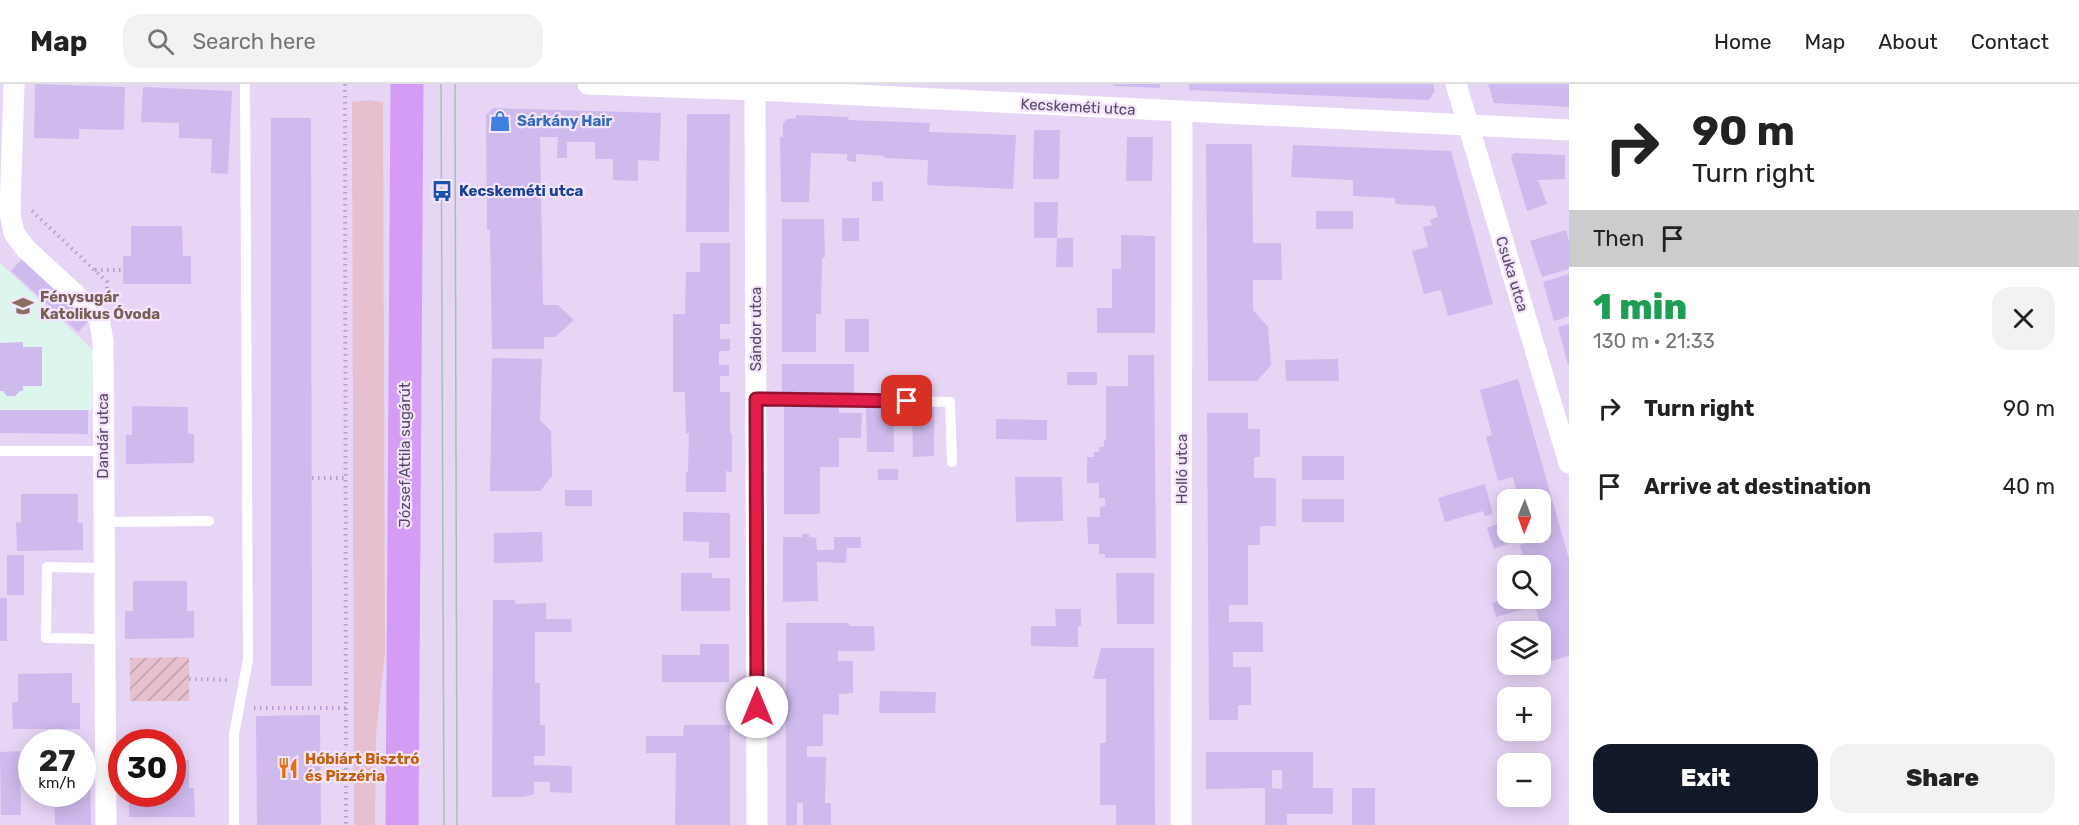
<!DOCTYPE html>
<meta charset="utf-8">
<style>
:root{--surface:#fff;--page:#f2f2f2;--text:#222;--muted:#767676;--line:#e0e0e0;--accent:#111827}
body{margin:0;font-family:Rubik,sans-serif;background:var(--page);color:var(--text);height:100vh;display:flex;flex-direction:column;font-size:22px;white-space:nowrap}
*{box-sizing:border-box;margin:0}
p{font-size:20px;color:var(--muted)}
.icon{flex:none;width:33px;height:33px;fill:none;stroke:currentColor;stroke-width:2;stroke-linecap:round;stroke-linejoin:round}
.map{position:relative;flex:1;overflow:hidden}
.drawer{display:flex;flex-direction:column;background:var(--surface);width:510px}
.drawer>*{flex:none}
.guide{background:#fff;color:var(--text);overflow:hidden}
.needle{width:39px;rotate:181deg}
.buttons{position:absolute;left:1497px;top:405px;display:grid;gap:12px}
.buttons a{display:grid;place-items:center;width:54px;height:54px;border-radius:12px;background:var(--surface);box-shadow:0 3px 15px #0003;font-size:30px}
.speed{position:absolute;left:18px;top:645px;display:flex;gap:12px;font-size:30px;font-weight:700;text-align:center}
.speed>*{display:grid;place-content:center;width:78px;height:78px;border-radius:50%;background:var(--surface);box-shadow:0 3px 15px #0003;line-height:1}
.speed small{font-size:15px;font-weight:400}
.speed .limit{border:9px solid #d22;background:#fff;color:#111}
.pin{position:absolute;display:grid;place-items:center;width:51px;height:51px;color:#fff;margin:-26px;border-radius:12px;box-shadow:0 3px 9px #0006}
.me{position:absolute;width:66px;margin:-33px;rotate:0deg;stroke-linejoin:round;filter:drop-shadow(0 0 4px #0008)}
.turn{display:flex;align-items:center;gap:21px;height:126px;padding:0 24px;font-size:27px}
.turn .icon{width:78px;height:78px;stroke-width:2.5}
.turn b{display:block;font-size:42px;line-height:51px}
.then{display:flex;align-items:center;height:57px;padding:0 24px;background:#0003;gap:12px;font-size:22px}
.round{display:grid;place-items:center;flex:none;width:63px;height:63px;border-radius:18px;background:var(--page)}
.summary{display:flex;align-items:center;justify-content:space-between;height:102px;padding:0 24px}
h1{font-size:36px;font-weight:800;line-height:45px;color:#1e9e55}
.primary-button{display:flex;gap:12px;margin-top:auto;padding:12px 24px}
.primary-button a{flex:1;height:69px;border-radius:18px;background:var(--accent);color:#fff;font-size:24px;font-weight:800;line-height:69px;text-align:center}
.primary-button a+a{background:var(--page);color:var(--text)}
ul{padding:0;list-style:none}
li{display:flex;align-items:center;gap:18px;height:78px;padding:0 24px}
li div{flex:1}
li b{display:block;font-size:22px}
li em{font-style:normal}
header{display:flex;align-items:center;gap:36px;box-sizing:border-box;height:84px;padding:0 30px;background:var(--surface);border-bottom:2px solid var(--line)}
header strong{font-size:28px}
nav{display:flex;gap:33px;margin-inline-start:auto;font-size:21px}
.search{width:420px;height:54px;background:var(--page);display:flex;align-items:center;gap:15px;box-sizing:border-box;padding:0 21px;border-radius:18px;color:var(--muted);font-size:22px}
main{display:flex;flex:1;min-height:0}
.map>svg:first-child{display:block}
.residential{fill:#e7d5f6;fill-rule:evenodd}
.education{fill:#ddf6ed}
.grass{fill:#e6c0cf}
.garden{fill:url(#garden-furrows)}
.building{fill:#cebaed;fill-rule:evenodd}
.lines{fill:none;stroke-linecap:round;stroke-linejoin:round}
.path{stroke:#b29ed1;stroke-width:4;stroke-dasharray:1.5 4.5;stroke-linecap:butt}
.lane{stroke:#fff;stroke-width:10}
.street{stroke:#fff;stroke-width:21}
.primary{stroke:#d49cf5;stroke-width:33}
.tram{stroke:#a1c1b2;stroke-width:1.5}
.route-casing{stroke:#92132f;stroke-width:15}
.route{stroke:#e11d48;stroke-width:10}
.labels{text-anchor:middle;stroke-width:4.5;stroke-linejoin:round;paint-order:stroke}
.street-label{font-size:15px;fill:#57496e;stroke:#f4e5fd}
.shop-label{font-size:15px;font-weight:bold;fill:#366cbe;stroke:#f4e5fd;text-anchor:start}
.transit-label{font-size:15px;font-weight:bold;fill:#164399;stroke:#f4e5fd;text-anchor:start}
.education-label{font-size:15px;font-weight:bold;fill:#785e54;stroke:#f4e5fd;text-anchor:start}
.food-label{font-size:15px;font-weight:bold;fill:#c56008;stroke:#f4e5fd;text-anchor:start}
</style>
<header>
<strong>Map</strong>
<div class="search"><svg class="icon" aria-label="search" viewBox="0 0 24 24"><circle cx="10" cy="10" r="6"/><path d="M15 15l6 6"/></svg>Search here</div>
<nav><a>Home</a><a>Map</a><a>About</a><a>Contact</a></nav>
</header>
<main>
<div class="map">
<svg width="1569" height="741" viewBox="0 0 1569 741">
<defs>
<pattern id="garden-furrows" width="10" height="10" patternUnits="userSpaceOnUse" patternTransform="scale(1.5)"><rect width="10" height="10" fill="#e6c0cf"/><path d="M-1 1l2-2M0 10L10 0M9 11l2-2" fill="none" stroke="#bd9eac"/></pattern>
</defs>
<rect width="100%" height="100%" fill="#f0e0fa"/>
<path class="residential" d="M 0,0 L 1569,0 L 1569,741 L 0,741 ZM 1508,416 L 1540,416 L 1540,448 L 1508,448 ZM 1508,482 L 1540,482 L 1540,514 L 1508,514 ZM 1508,548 L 1540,548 L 1540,580 L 1508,580 ZM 1508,614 L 1540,614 L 1540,646 L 1508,646 ZM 32,658 L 82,658 L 82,710 L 32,710 ZM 122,658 L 172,658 L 172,710 L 122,710 ZM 1508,680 L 1540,680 L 1540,712 L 1508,712 Z"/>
<polygon class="education" points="0,179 93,266 92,326 0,326"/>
<polygon class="grass" points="369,16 383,18 385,569 376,651 375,741 354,741 352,18"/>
<polygon class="garden" points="189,573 189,617 130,617 130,574"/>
<g class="building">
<polygon points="35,0 125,3 124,46 79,45 79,55 34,54"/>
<polygon points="1113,0 1160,0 1160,4 1113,2"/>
<polygon points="1189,0 1433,0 1435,7 1429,16 1189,6"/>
<polygon points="1488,0 1569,0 1569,23 1494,19"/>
<polygon points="143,3 232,7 228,90 211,89 212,55 179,54 179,39 141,38"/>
<polygon points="493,24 661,29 659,77 638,76 638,97 613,96 613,75 595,75 595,58 567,58 567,74 557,74 558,53 540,53 543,221 558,221 574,236 555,253 544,253 544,265 492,265 490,146 487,146 486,31"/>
<polygon points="687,30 730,30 729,148 686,148"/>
<polygon points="796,31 849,33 848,36 930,39 929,48 1016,51 1013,105 927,101 928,76 884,74 884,72 856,70 856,78 847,77 847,70 811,69 809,118 781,118 780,53 783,53 783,39 787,35 796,34"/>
<polygon points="271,34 311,34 312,602 271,602"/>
<polygon points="1034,46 1060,46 1059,95 1033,95"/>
<polygon points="1127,53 1153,53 1152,97 1126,97"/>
<polygon points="1206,60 1252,60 1253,159 1281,159 1282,196 1253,196 1253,226 1268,243 1271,281 1257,297 1208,297"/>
<polygon points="1293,61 1451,67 1493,220 1448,232 1441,206 1424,210 1412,167 1428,163 1423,143 1432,141 1430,136 1438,133 1435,122 1395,120 1395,114 1353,112 1353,96 1291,93"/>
<polygon points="1514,69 1565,71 1565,95 1538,96 1547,120 1527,127 1511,73"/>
<polygon points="883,97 883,117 872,117 872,98"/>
<polygon points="1034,118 1058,118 1057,154 1034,154"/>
<rect x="1316" y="127" width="37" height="18"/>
<rect x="842" y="134" width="17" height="23"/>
<polygon points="782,135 824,135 825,173 822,174 821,230 816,230 816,268 782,268"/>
<polygon points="131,142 182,142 183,172 191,172 191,200 123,200 123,172 131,172"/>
<polygon points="1566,146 1569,157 1569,185 1542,193 1530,157"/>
<polygon points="1121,151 1155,152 1155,249 1097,249 1097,224 1112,224 1112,185 1121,185"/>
<polygon points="1057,154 1073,154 1073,183 1056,183"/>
<polygon points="700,159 730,159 730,240 720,240 720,255 730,255 730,267 719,267 719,281 729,281 729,292 720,292 720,308 730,308 730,349 732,349 732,388 726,387 726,408 686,408 686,387 688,388 689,349 686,349 685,308 673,308 673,230 685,230 686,188 700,188"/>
<polygon points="23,174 90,235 78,248 11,187"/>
<polygon points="1569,190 1569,232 1554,237 1543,198"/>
<rect x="845" y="235" width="24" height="33"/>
<polygon points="1569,240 1569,281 1568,281 1558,243"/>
<polygon points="23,258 23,263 42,263 42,302 23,302 23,307 20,307 15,312 7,312 3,307 0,307 0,259"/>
<polygon points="1128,271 1154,271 1156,474 1105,474 1105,470 1099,470 1099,460 1088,460 1087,433 1100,433 1100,423 1105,422 1105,414 1099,414 1099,399 1087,399 1087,373 1094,373 1094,368 1099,368 1099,363 1104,363 1104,356 1106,356 1106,302 1128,302"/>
<polygon points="492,274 542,275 540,336 551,347 552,392 540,407 490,407"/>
<polygon points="1338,275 1339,297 1286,297 1285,276"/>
<rect x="782" y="280" width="72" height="30"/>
<rect x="1067" y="288" width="30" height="13"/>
<polygon points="1518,295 1569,475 1569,572 1551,577 1535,522 1496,533 1492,519 1509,514 1540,514 1540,495 1550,492 1547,481 1540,483 1525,482 1520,461 1530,458 1528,448 1540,448 1540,416 1519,416 1513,393 1498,397 1486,353 1492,351 1480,306"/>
<polygon points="893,321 894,368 867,368 866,322"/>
<polygon points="132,322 188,323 188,350 194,350 194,379 126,380 126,351 132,351"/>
<polygon points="784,323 839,323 839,329 862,329 861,354 839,354 839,383 820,383 820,430 784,430"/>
<polygon points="934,323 934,372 913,373 912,324"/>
<polygon points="0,326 88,326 88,350 0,349"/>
<polygon points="1207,329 1248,329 1248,345 1260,345 1260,373 1254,373 1254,394 1276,394 1276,442 1260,442 1260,461 1248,461 1248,521 1229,521 1229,538 1263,538 1263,568 1233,568 1233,583 1251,583 1251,621 1238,621 1238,636 1209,636"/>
<polygon points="996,335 1047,336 1047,356 996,355"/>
<rect x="1302" y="372" width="42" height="24"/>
<rect x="878" y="385" width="20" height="11"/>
<polygon points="1015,393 1062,393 1063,437 1016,438"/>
<polygon points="1485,400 1493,430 1485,432 1483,427 1445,438 1438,414"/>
<rect x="565" y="406" width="27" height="16"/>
<polygon points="21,410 78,410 78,439 83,439 83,466 17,467 16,438 21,439"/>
<rect x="1302" y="415" width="42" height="23"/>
<polygon points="683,428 730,429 730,474 709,474 709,458 683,457"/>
<polygon points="1506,437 1508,448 1509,448 1513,458 1494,465 1487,444"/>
<polygon points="542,448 543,478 494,479 494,449"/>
<polygon points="802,450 809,450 809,453 816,454 817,466 834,466 834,453 861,453 861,464 847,464 846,479 817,478 818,517 783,518 783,453 802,453"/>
<rect x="7" y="471" width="17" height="40"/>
<polygon points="681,489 712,489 712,494 730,494 730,527 681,527"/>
<polygon points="1116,489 1154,489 1154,540 1117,540"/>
<polygon points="133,497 187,497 187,527 194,527 194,554 125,555 125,527 133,527"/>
<rect x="0" y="514" width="7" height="43"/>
<polygon points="493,516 515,516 515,520 546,519 546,535 571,535 572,548 535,548 535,599 540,599 540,641 545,641 545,672 534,672 534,681 572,682 572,709 550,708 550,698 534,698 534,710 524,713 492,713"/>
<polygon points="1055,525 1081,525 1081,542 1078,542 1078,563 1031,562 1031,542 1056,542"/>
<polygon points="786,539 849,539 849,542 874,542 875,567 838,567 838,577 853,577 853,609 839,610 839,631 823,630 823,662 807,662 807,673 826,673 825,719 831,719 831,741 803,741 803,719 797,719 797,741 786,741"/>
<polygon points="700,560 729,560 729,598 662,598 662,571 700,571"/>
<polygon points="1101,564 1154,564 1155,741 1116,741 1116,721 1100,721 1100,659 1106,659 1106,595 1093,595"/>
<polygon points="72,589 72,619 80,619 80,645 13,645 12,618 18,618 18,590"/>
<polygon points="880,607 936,608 935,629 879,629"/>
<polygon points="320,631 321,741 257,741 256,632"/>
<polygon points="684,641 730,641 730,741 675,741 676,669 646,669 646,652 683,652"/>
<polygon points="20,667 21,731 1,731 0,668"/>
<path d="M 1206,668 L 1313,668 L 1313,704 L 1333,704 L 1333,730 L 1287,730 L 1287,741 L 1265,741 L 1265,704 L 1206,705 ZM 1272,686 L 1282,686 L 1282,705 L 1272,704 Z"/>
<polygon points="172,676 189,676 189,704 194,704 195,733 129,733 129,710 172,710"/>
<polygon points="82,681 90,681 91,741 55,741 54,710 82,710"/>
<rect x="1352" y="704" width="23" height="37"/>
</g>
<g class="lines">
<g class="path">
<polyline points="345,0 346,741"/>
<polyline points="32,127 107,198 107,210"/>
<polyline points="95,186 123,186"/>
<polyline points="312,394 346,394"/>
<polyline points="189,595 228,596"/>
<polyline points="254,624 347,624"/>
</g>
<g class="lane">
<polyline points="756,315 950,318 952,378"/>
<polyline points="0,367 103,367"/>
<polyline points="104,438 209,437"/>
<polyline points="104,484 47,483 46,554 105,555"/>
<polyline points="234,741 234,650 248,576 245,0"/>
</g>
<g class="street">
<polyline points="14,0 10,129 14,149 26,165 89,223 99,234 103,257 106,741"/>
<polyline points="588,0 755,6 1569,46"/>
<polyline points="755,0 757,741"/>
<polyline points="1456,0 1569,379"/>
<polyline points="1181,741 1182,28"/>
</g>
<polyline class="primary" points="402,741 407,0"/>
<g class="tram">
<polyline points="441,0 444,741"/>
<polyline points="455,0 457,741"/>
</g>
</g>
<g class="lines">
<defs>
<polyline id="route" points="757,623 756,315 907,317"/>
</defs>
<use href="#route" class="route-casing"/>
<use href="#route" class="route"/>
</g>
<defs>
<symbol id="shop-bare" viewBox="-9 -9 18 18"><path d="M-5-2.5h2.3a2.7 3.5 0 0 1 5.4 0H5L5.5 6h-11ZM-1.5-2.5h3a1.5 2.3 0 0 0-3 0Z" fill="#3f7fe0" stroke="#f4e5fd" stroke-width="2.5" paint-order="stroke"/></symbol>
<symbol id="bus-bare" viewBox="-9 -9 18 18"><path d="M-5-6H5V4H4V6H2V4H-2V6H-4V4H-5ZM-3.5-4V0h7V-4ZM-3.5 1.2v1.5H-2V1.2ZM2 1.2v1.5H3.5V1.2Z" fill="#1a4fb4" stroke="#f4e5fd" stroke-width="2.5" paint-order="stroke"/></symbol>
<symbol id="school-bare" viewBox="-9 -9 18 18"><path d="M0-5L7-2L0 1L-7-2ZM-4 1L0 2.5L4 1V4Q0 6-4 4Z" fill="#8d6e63" stroke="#f4e5fd" stroke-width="2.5" paint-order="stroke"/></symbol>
<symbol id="restaurant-bare" viewBox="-9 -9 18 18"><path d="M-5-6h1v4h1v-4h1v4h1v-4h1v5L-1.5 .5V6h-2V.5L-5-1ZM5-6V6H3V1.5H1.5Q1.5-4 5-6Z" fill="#e8710a" stroke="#f4e5fd" stroke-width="2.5" paint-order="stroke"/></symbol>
</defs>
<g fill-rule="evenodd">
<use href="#shop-bare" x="485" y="22" width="30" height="30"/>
<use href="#bus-bare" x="427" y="92" width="30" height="30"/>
<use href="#school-bare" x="8" y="207" width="30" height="30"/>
<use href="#restaurant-bare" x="273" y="669" width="30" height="30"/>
</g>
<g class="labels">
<g class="street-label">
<text transform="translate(1078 23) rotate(3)" y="5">Kecskeméti utca</text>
<text transform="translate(1512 190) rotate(73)" y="5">Csuka utca</text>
<text transform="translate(756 245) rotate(-90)" y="5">Sándor utca</text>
<text transform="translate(103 352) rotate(-90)" y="5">Dandár utca</text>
<text transform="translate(405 371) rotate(-90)" y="5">József Attila sugárút</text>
<text transform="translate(1182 385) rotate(-90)" y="5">Holló utca</text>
</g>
<g class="shop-label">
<text x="517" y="42">Sárkány Hair</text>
</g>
<g class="transit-label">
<text x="459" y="112">Kecskeméti utca</text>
</g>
<g class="education-label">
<text x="40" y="218">Fénysugár<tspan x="40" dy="17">Katolikus Óvoda</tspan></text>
</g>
<g class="food-label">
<text x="305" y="680">Hóbiárt Bisztró<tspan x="305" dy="17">és Pizzéria</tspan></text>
</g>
</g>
</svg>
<div class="buttons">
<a><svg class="needle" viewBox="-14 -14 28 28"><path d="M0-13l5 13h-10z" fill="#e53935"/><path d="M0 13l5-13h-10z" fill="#767676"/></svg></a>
<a><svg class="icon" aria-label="search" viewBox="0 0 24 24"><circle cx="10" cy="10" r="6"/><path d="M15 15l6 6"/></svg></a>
<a><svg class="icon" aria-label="layers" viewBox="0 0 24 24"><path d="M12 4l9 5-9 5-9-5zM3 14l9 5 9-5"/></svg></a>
<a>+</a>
<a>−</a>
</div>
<div class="speed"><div>27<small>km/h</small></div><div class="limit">30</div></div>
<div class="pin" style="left:907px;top:317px;background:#d93025"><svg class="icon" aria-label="arrive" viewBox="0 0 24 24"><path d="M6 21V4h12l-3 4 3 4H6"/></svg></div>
<svg class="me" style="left:757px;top:623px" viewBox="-20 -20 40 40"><circle r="19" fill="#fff"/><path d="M0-13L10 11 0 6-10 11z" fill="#e11d48"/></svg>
</div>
<section class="drawer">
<div class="guide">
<div class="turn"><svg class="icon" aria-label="right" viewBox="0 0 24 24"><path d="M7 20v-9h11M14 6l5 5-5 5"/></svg><div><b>90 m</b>Turn right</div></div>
<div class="then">Then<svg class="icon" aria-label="arrive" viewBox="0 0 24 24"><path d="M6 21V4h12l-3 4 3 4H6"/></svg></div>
</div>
<div class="summary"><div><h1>1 min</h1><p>130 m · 21:33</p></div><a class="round"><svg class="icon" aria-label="close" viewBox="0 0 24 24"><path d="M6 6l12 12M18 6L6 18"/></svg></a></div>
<ul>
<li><svg class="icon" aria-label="right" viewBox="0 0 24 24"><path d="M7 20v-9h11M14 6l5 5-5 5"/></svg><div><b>Turn right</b></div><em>90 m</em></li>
<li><svg class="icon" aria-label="arrive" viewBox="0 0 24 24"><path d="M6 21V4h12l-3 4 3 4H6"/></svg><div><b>Arrive at destination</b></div><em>40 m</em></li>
</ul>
<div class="primary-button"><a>Exit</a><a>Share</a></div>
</section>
</main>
